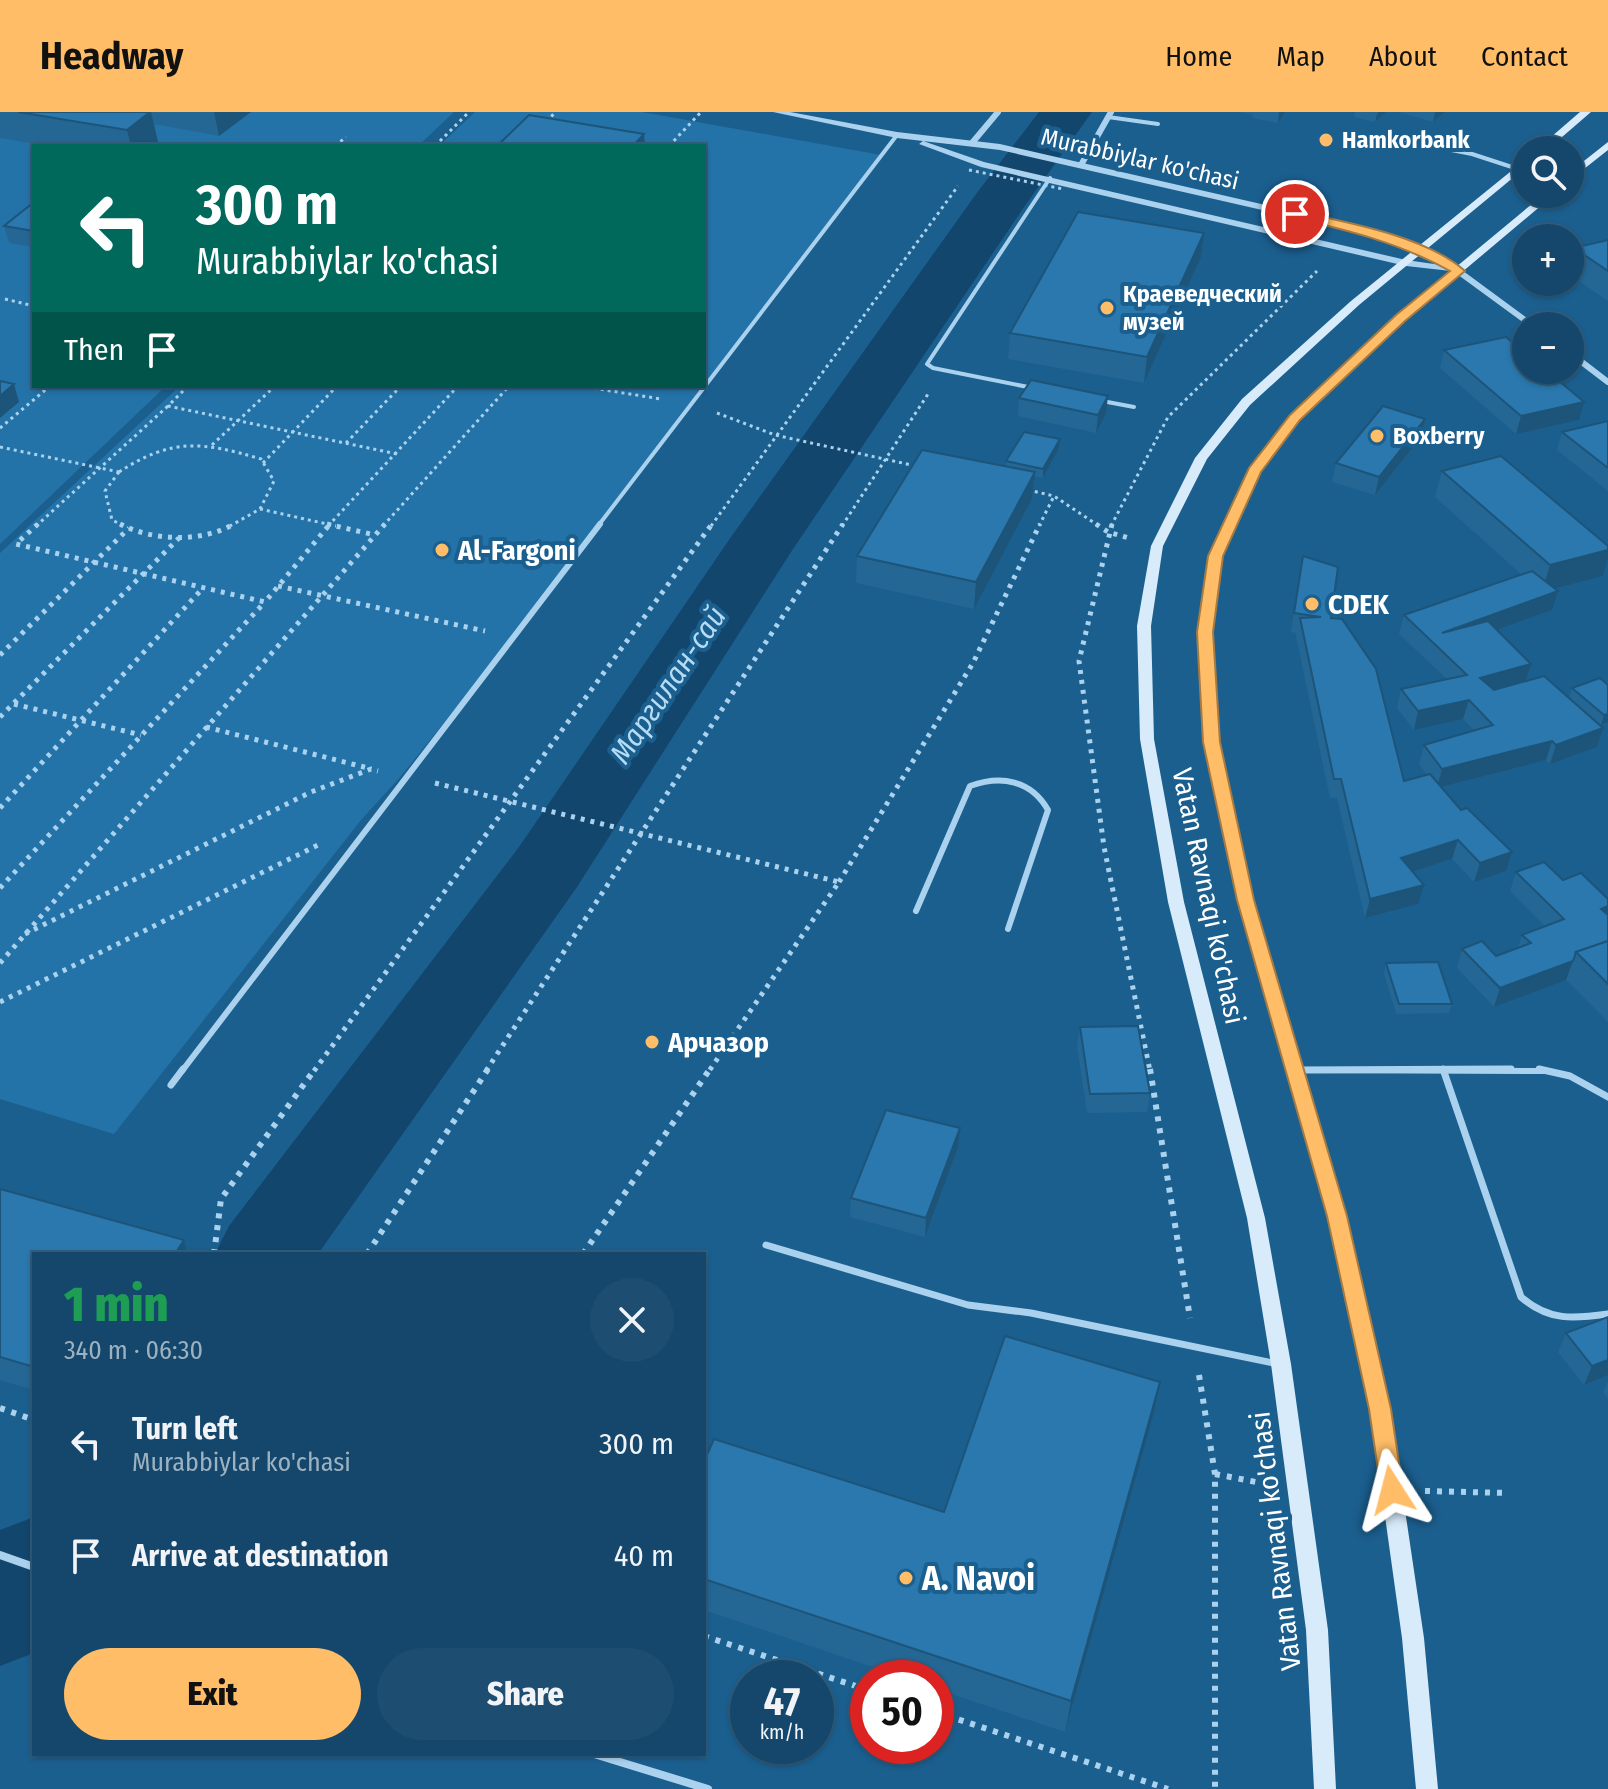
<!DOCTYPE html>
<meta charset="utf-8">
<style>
:root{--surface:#14476b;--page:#1d4e71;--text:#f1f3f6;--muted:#9db2c1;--line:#335f7e;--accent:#ffbd67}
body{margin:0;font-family:"Fira Sans Condensed",sans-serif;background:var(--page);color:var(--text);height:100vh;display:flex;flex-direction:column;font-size:30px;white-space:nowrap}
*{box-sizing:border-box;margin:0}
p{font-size:26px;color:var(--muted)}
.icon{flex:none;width:44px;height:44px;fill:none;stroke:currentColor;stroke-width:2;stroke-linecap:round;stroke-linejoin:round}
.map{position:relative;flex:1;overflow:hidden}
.details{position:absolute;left:32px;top:1140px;width:674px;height:504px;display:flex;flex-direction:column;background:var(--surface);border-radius:0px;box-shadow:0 2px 6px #0004,0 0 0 2px var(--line)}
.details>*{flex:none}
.top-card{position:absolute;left:32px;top:32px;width:674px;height:244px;border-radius:0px;box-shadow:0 2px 6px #0004,0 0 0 2px var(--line);background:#00695c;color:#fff;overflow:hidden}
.controls{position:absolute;left:1512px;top:24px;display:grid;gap:16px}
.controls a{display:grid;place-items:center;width:72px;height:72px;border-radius:50%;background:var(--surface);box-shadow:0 2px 6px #0004,0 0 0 2px var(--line);font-size:40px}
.speed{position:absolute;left:730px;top:1548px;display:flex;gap:16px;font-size:40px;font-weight:700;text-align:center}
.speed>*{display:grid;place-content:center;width:104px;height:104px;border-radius:50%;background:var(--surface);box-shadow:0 2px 6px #0004,0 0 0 2px var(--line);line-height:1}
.speed small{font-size:20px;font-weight:400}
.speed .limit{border:12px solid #d22;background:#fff;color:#111}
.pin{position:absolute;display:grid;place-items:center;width:68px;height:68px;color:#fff;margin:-34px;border:4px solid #fff;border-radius:50%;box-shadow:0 2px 8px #0007}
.me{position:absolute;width:88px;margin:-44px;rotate:351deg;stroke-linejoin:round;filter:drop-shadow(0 0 6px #0008)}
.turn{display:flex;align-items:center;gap:28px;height:168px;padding:0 32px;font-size:36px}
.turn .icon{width:104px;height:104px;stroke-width:2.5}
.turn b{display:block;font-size:56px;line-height:68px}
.then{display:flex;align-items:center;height:76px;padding:0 32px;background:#0003;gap:16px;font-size:30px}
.round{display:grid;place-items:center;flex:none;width:84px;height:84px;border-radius:42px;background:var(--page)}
.overview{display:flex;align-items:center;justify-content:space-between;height:136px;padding:0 32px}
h1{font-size:48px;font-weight:800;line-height:60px;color:#1e9e55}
.cta{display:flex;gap:16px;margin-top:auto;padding:16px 32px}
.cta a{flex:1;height:92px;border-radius:48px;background:var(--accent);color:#111;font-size:32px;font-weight:800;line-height:92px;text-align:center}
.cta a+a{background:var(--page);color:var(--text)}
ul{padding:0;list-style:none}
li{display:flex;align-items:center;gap:24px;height:112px;padding:0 32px}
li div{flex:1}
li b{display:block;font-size:30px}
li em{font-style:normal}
header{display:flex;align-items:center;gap:48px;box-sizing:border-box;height:112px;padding:0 40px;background:var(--accent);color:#111}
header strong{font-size:38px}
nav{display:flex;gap:44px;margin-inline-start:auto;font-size:28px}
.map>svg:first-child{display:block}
.green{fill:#2473a8}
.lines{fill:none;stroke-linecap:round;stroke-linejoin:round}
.river{fill:#12466d;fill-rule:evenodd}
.path-far2{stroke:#aad2ee;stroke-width:3;stroke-dasharray:3 4;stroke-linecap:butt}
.path-far1{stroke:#aad2ee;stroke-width:5;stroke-dasharray:4 6;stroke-linecap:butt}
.path{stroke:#aad2ee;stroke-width:6;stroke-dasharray:5 7;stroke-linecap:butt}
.service-far2{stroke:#aad2ee;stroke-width:4}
.service-far1{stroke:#aad2ee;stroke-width:6}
.service{stroke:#aad2ee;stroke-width:7}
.pedestrian{stroke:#aad2ee;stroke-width:8}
.minor{stroke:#aad2ee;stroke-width:6}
.tertiary{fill:#aad2ee;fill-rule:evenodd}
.secondary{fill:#d7ebfa;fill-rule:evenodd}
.path-bridge{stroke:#aad2ee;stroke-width:3;stroke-dasharray:3 4;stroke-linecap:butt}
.wall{fill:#246795}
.shaded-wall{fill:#1d5479}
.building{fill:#2a78ad;stroke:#1d5479;stroke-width:2}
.route{fill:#ffbd67;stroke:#a67b43;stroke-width:2}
.poi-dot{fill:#ffbd67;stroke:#1b5f8f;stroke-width:3}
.labels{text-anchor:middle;stroke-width:8;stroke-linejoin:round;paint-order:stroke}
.far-poi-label{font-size:24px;font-weight:bold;fill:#fff;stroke:#1b5f8f;text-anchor:start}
.far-street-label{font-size:24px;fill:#fff;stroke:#1b5f8f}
.poi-label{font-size:28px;font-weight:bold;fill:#fff;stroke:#1b5f8f;text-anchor:start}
.street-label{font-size:28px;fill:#fff;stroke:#1b5f8f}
.water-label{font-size:30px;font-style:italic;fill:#b6dcf5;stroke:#1b5f8f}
.near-poi-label{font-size:34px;font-weight:bold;fill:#fff;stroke:#1b5f8f;text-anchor:start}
</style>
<header>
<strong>Headway</strong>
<nav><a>Home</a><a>Map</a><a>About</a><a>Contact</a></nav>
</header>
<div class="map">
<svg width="1608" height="1677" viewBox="0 0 1608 1677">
<rect width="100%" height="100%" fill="#1b5f8f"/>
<g class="green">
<polygon points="0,0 454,0 418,34 34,34 34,274 166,274 0,432"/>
<polygon points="475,0 642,0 881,43 513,525 401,664 361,708 114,1022 0,987 0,441 180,274 704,274 704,34 439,34"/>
</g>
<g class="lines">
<g class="river">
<polygon points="1039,0 1092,0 1022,98 791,440 577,775 318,1142 215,1142 229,1114 519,735 731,425 979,78"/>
<polygon points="34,1405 34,1541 0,1554 0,1418"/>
</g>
<g class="path-far2">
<polyline points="546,9 556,0"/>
<polyline points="335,34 346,25"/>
<polyline points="435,34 469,0"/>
<polyline points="669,34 701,0"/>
<polyline points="5,187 34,194"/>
<polyline points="188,274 168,294 397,342"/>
<polyline points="580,274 661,287"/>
<polyline points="717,301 775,323 916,354"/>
<polyline points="0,316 50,274"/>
<polyline points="346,331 401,274"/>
<polyline points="212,333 275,274"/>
<polyline points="0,335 119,360"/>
<polyline points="263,351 337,274"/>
<polyline points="119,360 105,379 112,408 124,414"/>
<path d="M 119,360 C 173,325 203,330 261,347 L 274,369 L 260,397 L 230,414"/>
<polyline points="1028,378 1054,384 1099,414"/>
<polyline points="260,397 336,414"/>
<polyline points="36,414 168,294"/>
<polyline points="328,414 458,274"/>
<polyline points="383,414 509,274"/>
<polyline points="711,414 958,74"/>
<polyline points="842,414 928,282"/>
<polyline points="1039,414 1054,384"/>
<polyline points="1111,414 1168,305 1317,159"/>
</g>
<g class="path-far1">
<polyline points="38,412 16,432 265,490 330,412"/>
<path d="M 120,412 C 153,429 201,431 234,412"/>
<polyline points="327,412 375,423"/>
<polyline points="1096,412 1108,420 1129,426"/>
<polyline points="1112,412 1079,549 1104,735 1150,959"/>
<polyline points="278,474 485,519"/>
<polyline points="0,543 129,416"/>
<polyline points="14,592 141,623"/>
<polyline points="0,605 179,426"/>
<polyline points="206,615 368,656"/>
<polyline points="435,671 839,770 709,959"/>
<polyline points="0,696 203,476"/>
<polyline points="839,770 973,551 1040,412"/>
<polyline points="0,776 264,491"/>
<polyline points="25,822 311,680 371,657 378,659"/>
<polyline points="0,851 385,412"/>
<polyline points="0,890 318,733"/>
<polyline points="314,959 712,412"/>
<polyline points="486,959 843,412"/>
</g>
<g class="path">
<polyline points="1150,957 1190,1206"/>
<polyline points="214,1142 221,1087 315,957"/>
<polyline points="367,1142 488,957"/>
<polyline points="583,1142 710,957"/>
<polyline points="1199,1263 1215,1362 1215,1677"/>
<polyline points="0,1296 34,1308"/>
<polyline points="1215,1362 1261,1371"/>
<polyline points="1425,1379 1509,1381"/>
<polyline points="704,1524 868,1578"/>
<polyline points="936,1600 1168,1677"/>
</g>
<g class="service-far2">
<polyline points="1108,5 1158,12"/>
<polyline points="1384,25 1472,42 1518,57"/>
<polyline points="1033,276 933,256 927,252 1050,66"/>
<polyline points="1102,289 1134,295"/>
<polyline points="598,414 897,23"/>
</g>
<g class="service-far1">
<path d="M 916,799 L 970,674 C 1001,663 1031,668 1048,698 L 1008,817"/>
<polyline points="1298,958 1548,959"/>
<polyline points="182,959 600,412"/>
</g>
<g class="service">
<path d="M 1443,957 L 1521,1185 C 1549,1209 1573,1207 1608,1202"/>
<polyline points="1539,957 1570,964 1608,985"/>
<polyline points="1298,958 1511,957"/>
<polyline points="171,973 183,957"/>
<polyline points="766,1133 968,1193 1031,1201 1278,1252"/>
</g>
<g class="pedestrian">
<polyline points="0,1443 34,1455"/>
<polyline points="594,1642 708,1677"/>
</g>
<g class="minor">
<polyline points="972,31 998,0"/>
<polyline points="1081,53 1111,0"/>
<polyline points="1458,159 1533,214"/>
<polyline points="1570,241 1608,270"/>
</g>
<polygon class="tertiary" points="773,0 790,0 897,20 1000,32 1357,114 1424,136 1463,159 1458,162 1451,159 1406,154 981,55 919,32 923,29 984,50 1406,148 1441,153 1418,140 1354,119 1000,38 897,26"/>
<g class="secondary">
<polygon points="1580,0 1591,0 1547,38 1536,38"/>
<polygon points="1608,30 1608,38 1570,68 1570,60"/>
<polygon points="1526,47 1526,55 1359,193 1250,293 1207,347 1163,434 1151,514 1154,627 1184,790 1265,1106 1291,1252 1328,1518 1336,1677 1314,1677 1306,1518 1271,1252 1247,1106 1168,790 1140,627 1137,514 1151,434 1195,346 1242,287 1351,189"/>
<polygon points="1544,82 1555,82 1405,208 1299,308 1260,360 1222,444 1212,520 1219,630 1253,788 1346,1104 1390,1297 1424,1526 1438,1677 1416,1677 1402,1526 1370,1297 1328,1104 1237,788 1205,630 1198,520 1208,444 1248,359 1291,302 1397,204"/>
</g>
<polyline class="path-bridge" points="969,58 1063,77"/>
</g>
<g class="wall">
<polygon points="0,0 251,0 219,24 154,12 158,30 153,34 47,34 0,26"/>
<polygon points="1238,0 1285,0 1278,11 1252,6 1253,3"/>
<polygon points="1355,0 1386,0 1375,10 1354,5"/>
<polygon points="1399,0 1445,0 1433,10"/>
<polygon points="34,90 34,135 9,131 4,114"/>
<polygon points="1204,121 1201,145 1144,271 1008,247 1010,221"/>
<polygon points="1608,128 1608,189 1570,163 1570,151 1574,136"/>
<polygon points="1444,238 1579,308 1516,322 1440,256"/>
<polygon points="1019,286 1106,302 1096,321 1018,304"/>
<polygon points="1608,309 1608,379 1557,338 1562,320"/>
<polygon points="1421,325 1375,383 1332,370 1336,351"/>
<polygon points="1060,327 1059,336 1043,366 1034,364 1032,387 974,497 856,471 857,444 1006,354 1006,349"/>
<polygon points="1442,359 1608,434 1608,446 1603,464 1554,477 1552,498 1496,518 1526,569 1603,616 1597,635 1550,652 1546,648 1441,675 1506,759 1474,770 1452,747 1413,760 1418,792 1365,806 1337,686 1330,686 1296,524 1296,521 1291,520 1299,462 1303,444 1404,669 1427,663 1419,652 1424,633 1474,618 1463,607 1414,618 1397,596 1401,577 1447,567 1399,522 1404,503 1522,463 1435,385"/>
<polygon points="1608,573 1608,610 1601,613 1569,585 1572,576"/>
<polygon points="1516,760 1563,768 1608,787 1608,910 1566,868 1494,895 1457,856 1462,837 1496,844 1518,836 1522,823 1545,814 1510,779"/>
<polygon points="1386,851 1452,892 1449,901 1396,902 1384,861"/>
<polygon points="1080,915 1150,981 1147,1000 1087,1001 1077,934"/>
<polygon points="958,1035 925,1125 850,1105 851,1086"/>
<polygon points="0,1077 184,1128 188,1142 34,1142 34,1278 0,1268"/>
<polygon points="1566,1221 1608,1263 1584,1273 1558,1240"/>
<polygon points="1608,1269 1608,1287 1603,1280"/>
<polygon points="1160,1270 1153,1304 1065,1620 936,1577 936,1566 905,1566 704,1498 704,1349 944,1400"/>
</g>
<g class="shaded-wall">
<polygon points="151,0 158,30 153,34 131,34 127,18"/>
<polygon points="214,0 251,0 219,24"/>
<polygon points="1279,0 1285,0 1278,11"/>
<polygon points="1379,0 1386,0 1375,10 1377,2"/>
<polygon points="1435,0 1445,0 1433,10"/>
<polygon points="644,22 645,34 633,34"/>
<polygon points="1204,121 1201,145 1144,271 1147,245"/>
<polygon points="14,272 19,290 0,306 0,284"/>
<polygon points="1108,284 1106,302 1096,321 1098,303"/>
<polygon points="1584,290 1579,308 1516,322 1521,304"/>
<polygon points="1425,307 1421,325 1375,383 1379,365"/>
<polygon points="1060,327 1059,336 1043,366 1043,357"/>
<polygon points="1035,360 1032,387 974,497 976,470"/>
<polygon points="1608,438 1608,446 1603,464 1542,480 1550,453"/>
<polygon points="1558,479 1552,498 1441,538 1442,521"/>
<polygon points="1531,552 1525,571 1475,585 1480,566"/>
<polygon points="1469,588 1463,607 1414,618 1418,599"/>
<polygon points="1608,602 1608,610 1601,613 1604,603"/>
<polygon points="1603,616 1597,635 1550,652 1556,633"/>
<polygon points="1552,629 1546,648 1437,676 1442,657"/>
<polygon points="1458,728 1452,747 1396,765 1401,746"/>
<polygon points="1512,740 1506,759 1474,770 1480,751"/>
<polygon points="1424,773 1418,792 1365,806 1370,787"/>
<polygon points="1608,794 1608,807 1601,797"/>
<polygon points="1573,849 1566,868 1494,895 1500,876"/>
<polygon points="960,1016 958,1035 925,1125 926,1106"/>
<polygon points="184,1128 188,1142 175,1142"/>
<polygon points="1608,1248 1608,1263 1584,1273 1592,1254"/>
<polygon points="1160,1270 1153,1304 1065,1620 1071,1589"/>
</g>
<g class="building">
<polygon points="18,0 150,0 127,18"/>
<polygon points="529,3 644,22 633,34 497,34"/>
<polygon points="34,90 34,119 4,114"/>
<polygon points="1078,100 1204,121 1147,245 1010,221"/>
<polygon points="1608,128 1608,159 1574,136"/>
<polygon points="1506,225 1526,242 1526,258 1546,258 1584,290 1521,304 1444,238"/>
<polygon points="1031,268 1108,284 1098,303 1019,286"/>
<polygon points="0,269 14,272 0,284"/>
<polygon points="1383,294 1425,307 1379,365 1336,351"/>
<polygon points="1608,309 1608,356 1562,320"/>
<polygon points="1024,320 1060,327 1043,357 1006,349"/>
<polygon points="922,338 1035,360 976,470 857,444"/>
<polygon points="1501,344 1608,434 1608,438 1550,453 1442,359"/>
<polygon points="1303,444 1338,455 1331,506 1342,507 1376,557 1404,669 1430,662 1461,698 1467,696 1512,740 1480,751 1458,728 1401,746 1424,773 1370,787 1341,667 1334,667 1300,506 1321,505 1294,501"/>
<polygon points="1532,459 1558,479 1442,521 1488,509 1531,552 1480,566 1494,578 1544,564 1603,616 1556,633 1552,629 1442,657 1424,633 1493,613 1469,588 1418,599 1401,577 1467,563 1404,503"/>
<polygon points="1600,566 1608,573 1608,602 1604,603 1572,576"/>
<polygon points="1544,750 1563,768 1581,761 1608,787 1608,794 1601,797 1608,803 1608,829 1576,840 1573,849 1500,876 1462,837 1482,829 1496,844 1531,831 1522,823 1564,807 1516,760"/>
<polygon points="1608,829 1608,872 1576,840"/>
<polygon points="1438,850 1452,892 1399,892 1386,851"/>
<polygon points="1138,914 1150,981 1090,982 1080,915"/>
<polygon points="886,998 960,1016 926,1106 851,1086"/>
<polygon points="0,1077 184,1128 175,1142 34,1142 34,1255 0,1245"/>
<polygon points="1608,1205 1608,1248 1592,1254 1566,1221"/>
<polygon points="1005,1224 1160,1270 1071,1589 704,1467 704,1349 714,1327 944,1400"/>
</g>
<path class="route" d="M 1295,99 C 1346,110 1426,124 1465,159 L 1405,209 L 1300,308 L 1261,360 L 1223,444 L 1213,520 L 1220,630 L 1254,788 L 1347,1104 L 1391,1297 L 1403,1378 L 1400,1385 L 1392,1388 L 1384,1385 L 1381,1378 L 1369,1297 L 1327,1104 L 1237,788 L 1203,630 L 1197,520 L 1208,444 L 1249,356 L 1290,303 L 1396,203 L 1450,159 C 1400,131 1347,118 1291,105 L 1289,102 Z"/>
<g class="poi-dot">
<circle cx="1326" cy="28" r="8"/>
<circle cx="1107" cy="196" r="8"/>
<circle cx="1377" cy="324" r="8"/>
<circle cx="442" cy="438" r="8"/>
<circle cx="1312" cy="492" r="8"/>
<circle cx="652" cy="930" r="8"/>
<circle cx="906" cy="1466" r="8"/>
</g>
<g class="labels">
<g class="far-poi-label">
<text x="1342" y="36">Hamkorbank</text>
<text x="1123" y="190">Краеведческий<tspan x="1123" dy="28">музей</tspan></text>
<text x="1393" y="332">Boxberry</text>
</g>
<g class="far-street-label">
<text transform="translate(1140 47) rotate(13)" y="8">Murabbiylar ko'chasi</text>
</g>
<g class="poi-label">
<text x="458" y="448">Al-Fargoni</text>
<text x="1328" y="502">CDEK</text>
<text x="668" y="940">Арчазор</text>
</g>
<g class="street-label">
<text transform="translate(1209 784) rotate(78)" y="10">Vatan Ravnaqi ko'chasi</text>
<text transform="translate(1275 1429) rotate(-97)" y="10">Vatan Ravnaqi ko'chasi</text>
</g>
<g class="water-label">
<text transform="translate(668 573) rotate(-56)" y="10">Маргилан-сай</text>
</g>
<g class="near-poi-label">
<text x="922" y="1478">A. Navoi</text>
</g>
</g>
</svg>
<div class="controls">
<a><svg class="icon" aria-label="search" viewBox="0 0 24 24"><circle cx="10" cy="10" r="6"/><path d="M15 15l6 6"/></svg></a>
<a>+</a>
<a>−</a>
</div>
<div class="speed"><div>47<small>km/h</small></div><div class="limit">50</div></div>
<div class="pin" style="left:1295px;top:102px;background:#d93025"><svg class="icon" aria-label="arrive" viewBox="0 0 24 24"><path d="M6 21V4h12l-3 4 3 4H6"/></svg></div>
<svg class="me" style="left:1392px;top:1378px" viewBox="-20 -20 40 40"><path d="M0-17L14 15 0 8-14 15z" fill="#ffbd67" stroke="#fff" stroke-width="4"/></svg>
<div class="top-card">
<div class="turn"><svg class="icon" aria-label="left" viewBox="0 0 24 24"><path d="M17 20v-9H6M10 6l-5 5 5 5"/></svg><div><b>300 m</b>Murabbiylar ko'chasi</div></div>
<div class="then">Then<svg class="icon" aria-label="arrive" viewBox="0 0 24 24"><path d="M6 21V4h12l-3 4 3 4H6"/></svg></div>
</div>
<section class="details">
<div class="overview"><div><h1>1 min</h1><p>340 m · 06:30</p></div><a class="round"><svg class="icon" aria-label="close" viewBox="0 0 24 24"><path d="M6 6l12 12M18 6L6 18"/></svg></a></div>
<ul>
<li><svg class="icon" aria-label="left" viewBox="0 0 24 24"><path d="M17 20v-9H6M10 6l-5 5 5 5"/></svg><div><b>Turn left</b><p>Murabbiylar ko'chasi</p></div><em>300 m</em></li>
<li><svg class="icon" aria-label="arrive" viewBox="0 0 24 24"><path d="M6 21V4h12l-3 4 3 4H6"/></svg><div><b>Arrive at destination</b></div><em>40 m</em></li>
</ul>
<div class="cta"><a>Exit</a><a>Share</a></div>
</section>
</div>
